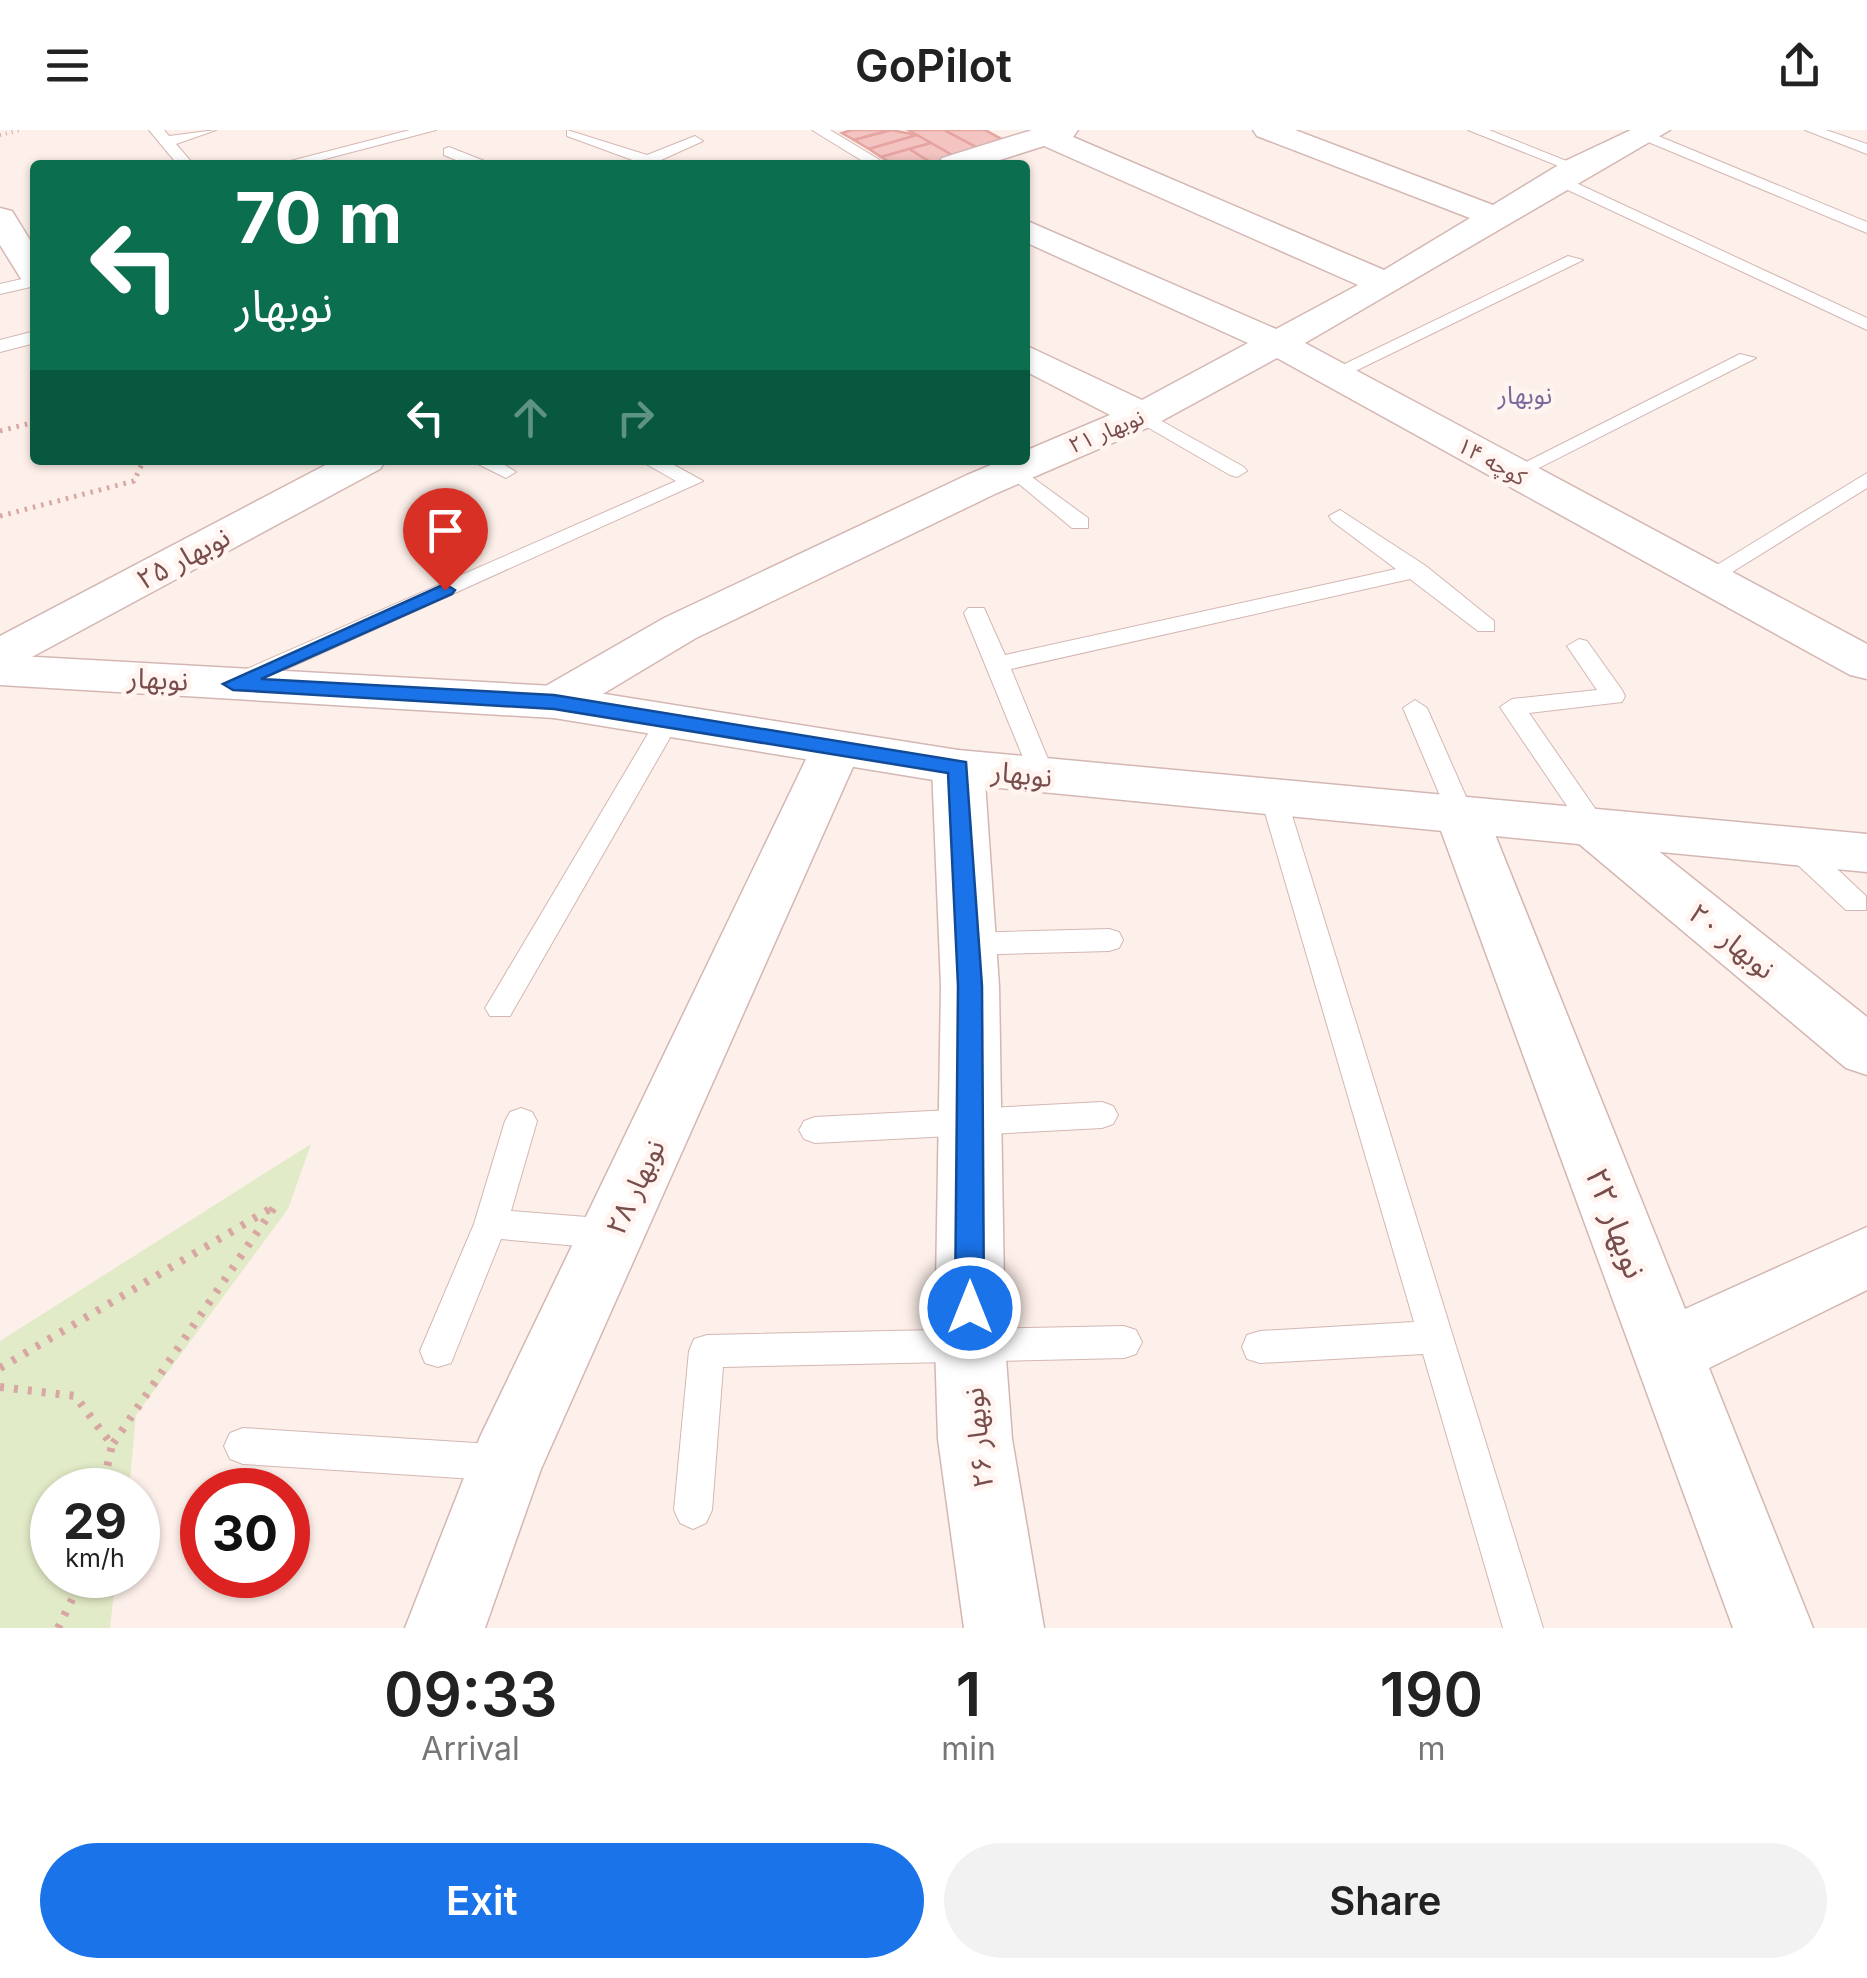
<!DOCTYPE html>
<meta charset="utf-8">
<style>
:root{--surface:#fff;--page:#f2f2f2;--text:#222;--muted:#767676;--accent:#1a73e8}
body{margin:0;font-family:Inter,"Noto Sans Arabic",sans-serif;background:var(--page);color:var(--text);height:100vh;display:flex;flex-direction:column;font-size:38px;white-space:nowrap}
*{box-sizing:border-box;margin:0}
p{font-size:32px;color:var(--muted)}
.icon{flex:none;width:55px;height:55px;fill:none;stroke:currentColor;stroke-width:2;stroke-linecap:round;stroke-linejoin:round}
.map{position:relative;height:1498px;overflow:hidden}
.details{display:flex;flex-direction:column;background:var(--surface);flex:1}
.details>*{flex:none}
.hud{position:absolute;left:30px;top:30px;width:1000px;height:305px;border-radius:10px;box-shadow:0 2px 8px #0004;background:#0b6e4f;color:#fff;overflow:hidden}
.speed{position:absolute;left:30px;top:1338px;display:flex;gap:20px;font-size:50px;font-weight:700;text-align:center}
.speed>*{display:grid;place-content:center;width:130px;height:130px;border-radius:50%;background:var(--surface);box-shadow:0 2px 8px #0004;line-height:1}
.speed small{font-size:25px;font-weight:400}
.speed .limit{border:15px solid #d22;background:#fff;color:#111}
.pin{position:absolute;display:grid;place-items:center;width:85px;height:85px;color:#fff;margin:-102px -42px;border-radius:50% 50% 50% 0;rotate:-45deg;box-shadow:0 0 10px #0007}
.pin .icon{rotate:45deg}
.me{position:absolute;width:110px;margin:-55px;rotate:0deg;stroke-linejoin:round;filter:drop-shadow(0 0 8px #0008)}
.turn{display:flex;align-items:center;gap:35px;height:210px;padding:0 40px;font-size:45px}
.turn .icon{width:130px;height:130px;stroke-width:2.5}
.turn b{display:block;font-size:70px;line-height:85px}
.lanes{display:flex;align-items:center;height:95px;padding:0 40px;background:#0003;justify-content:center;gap:50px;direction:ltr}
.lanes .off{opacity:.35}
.eta{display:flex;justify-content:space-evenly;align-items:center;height:170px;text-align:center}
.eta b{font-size:60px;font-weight:600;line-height:70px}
.cta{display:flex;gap:20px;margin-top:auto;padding:20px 40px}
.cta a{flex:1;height:115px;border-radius:60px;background:var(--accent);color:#fff;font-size:40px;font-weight:600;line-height:115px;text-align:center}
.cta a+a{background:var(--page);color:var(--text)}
header{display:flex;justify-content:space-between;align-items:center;height:130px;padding:0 40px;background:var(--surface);font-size:45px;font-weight:600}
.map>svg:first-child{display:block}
.green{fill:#e2ebc7}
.building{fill:#f3c4c1;stroke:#e6a4a1;stroke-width:2.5}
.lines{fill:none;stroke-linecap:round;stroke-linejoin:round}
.service-casing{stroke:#d4b7b4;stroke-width:2}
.minor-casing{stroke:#d4b7b4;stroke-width:3}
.tertiary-casing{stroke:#d4b7b4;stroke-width:3}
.path-far2{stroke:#d8a6a3;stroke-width:4;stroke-dasharray:1 5;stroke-linecap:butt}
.path-far1{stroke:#d8a6a3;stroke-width:5;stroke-dasharray:2.5 6;stroke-linecap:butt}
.path{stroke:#d8a6a3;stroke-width:8;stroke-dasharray:4 10;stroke-linecap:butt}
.service{fill:#fff;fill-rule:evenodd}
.minor{fill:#fff;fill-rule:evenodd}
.tertiary{fill:#fff;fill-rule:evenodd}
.route{fill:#1a73e8;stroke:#114b97;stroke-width:2.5}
.labels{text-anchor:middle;stroke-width:10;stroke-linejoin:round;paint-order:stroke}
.far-street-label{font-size:22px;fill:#784d4c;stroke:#fff4f0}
.far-neighbourhood-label{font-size:25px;fill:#79689b;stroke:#fff4f0}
.street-label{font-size:28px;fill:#784d4c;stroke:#fff4f0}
.near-street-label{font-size:32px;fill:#784d4c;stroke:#fff4f0}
</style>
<header><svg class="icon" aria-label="menu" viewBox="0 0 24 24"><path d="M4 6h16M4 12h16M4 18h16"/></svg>GoPilot<svg class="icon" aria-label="share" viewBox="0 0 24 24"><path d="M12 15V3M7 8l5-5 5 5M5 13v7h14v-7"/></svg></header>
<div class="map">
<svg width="1867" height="1498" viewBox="0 0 1867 1498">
<rect width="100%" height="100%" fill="#fdefe9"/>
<polygon class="green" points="311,1014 288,1079 136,1285 129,1360 52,1360 52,1445 116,1445 110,1498 0,1498 0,1211"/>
<g class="building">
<polygon points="852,0 891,0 854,10 842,3"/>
<polygon points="891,0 917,5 869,19 854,10"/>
<polygon points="908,0 944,0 982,20 959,29"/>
<polygon points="944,0 985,0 1007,12 982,20"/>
<polygon points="917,5 931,13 881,27 869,19"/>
<polygon points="931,13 959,29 935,35 909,19"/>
<polygon points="909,19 935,35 895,35 881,27"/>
</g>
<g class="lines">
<defs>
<g id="service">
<polygon points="149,0 164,0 169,6 216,0 176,14 194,35 178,35"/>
<polygon points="410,0 436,0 302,35 275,35"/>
<polygon points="567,0 647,25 695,6 703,11 661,30 669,35 646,35 567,6"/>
<polygon points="812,0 830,0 888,35 869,35"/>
<polygon points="1468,0 1489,0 1584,38 1571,41"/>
<polygon points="1805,0 1826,0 1867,14 1867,24"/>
<polygon points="1641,3 1651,3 1867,92 1867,103 1641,9"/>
<polygon points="449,17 487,32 490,35 468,35 444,25 444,19"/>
<polygon points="1561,46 1867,188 1867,200 1555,54 1553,51"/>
<polygon points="1568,126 1583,130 1341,248 1324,244"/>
<polygon points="35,146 35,156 0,164 0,154"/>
<polygon points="35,201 35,213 0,222 0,210"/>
<polygon points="1740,224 1756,228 1521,347 1507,347 1504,343"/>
<polygon points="1142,280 1244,337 1247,341 1237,347 1230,345 1135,290 1132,286"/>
<polygon points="470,330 497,330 516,342 506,348"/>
<polygon points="639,330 665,330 703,351 242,559 233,562 221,554 224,549 676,351"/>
<polygon points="1014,334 1088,388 1088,398 1072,398 1007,344 1007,336"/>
<polygon points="1867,343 1867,358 1713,454 1697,454 1694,449"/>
<polygon points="1340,380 1426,436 1494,491 1494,501 1478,501 1410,449 1011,539 1055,646 1051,652 1033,652 964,483 968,478 984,478 1005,525 1396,439 1332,391 1329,386"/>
<polygon points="1579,509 1587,511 1622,560 1625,566 1622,572 1529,583 1610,700 1597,709 1588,707 1500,577 1512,569 1597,560 1567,516"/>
<polygon points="1415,570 1427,578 1475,687 1471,693 1453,693 1449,687 1403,578"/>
<polygon points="667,584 679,592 510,886 490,886 485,878 490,870 655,592"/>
<polygon points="1274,660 1287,669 1543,1498 1503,1498 1423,1224 1260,1233 1247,1229 1242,1217 1247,1205 1260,1201 1414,1192 1261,669"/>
<polygon points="1794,706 1804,708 1866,766 1866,780 1846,780 1784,722 1781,715"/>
<polygon points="1109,799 1119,802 1123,810 1119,818 1109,821 967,825 957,822 953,814 957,806 967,803"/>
<polygon points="1102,972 1113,976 1118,985 1113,994 1102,998 815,1013 804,1009 799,1000 804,991 815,987"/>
<polygon points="521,978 532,982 537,991 511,1081 612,1089 624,1094 629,1104 624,1114 612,1119 501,1109 451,1233 438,1237 425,1233 420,1221 474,1094 505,991 510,982"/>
<polygon points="1124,1196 1136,1200 1142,1212 1136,1224 1124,1228 723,1237 712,1380 706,1393 693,1399 680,1393 674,1380 689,1221 694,1209 707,1205"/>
<polygon points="243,1298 506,1315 519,1320 525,1333 519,1346 506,1351 243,1334 230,1329 224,1316 230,1303"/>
</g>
<g id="minor">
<polygon points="1032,0 1078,0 1073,7 1384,140 1470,88 1257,6 1253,0 1295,0 1493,75 1565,31 1631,0 1670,0 1305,213 1867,514 1867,549 1850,545 1277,228 1156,294 997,363 696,508 571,583 554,588 537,583 529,572 537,561 664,488 967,345 1003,330 1025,330 1025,321 1110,285 1025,241 1025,215 1142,270 1248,213 1025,112 1025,90 1276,199 1358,155 1044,16 984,35 938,35 942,28"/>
<polygon points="0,78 12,81 35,118 35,155 23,152 0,115"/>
<polygon points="335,330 386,330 380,339 17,535 0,540 0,506"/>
<polygon points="835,604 853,609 860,621 541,1339 485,1498 405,1498 480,1307 810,621 817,609"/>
<polygon points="958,620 976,625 984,637 999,856 1005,1215 1012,1309 1044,1498 964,1498 938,1309 935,1215 941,856 932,637 940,625"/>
<polygon points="1462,669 1481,674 1488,687 1685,1179 1867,1097 1867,1160 1709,1238 1813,1498 1733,1498 1436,687 1443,674"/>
<polygon points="1597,681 1616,687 1867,887 1867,945 1846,938 1578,713 1570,700 1578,687"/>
</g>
<polygon id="tertiary" points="0,525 554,556 958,620 1867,704 1867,742 958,654 554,588 0,555"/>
</defs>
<use href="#service" class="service-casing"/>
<use href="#minor" class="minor-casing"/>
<use href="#tertiary" class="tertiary-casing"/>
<polyline class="path-far2" points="0,5 21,0"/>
<g class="path-far1">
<polyline points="0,301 35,292"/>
<polyline points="0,386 134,351 143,332"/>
</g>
<g class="path">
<polyline points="0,1238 275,1076 112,1315"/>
<polyline points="0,1257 75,1266 112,1315 102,1360"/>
<polyline points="58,1498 84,1445"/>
</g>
<use href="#service" class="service"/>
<use href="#minor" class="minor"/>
<use href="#tertiary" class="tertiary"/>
</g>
<polygon class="route" points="445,454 455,460 452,464 261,549 554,565 966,632 982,856 984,1178 980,1187 970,1191 960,1187 955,1178 958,856 948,643 554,579 233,560 223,554"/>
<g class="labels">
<g class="far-street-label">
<text transform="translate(1106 301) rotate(-23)" y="8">نوبهار ۲۱</text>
<text transform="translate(1492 331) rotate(29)" y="8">کوچه ۱۴</text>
</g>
<g class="far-neighbourhood-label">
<text x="1525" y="274">نوبهار</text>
</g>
<g class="street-label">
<text transform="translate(183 428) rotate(-28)" y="10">نوبهار ۲۵</text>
<text transform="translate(158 549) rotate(3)" y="10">نوبهار</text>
<text transform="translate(1022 644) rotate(6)" y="10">نوبهار</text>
<text transform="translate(1732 811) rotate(39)" y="10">نوبهار ۲۰</text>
<text transform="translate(635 1057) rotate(-65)" y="10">نوبهار ۲۸</text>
<text transform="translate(978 1308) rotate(-96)" y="10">نوبهار ۲۶</text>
</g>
<g class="near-street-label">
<text transform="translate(1616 1093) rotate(69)" y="11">نوبهار ۲۲</text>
</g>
</g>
</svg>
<div class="speed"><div>29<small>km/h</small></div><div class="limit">30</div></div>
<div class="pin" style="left:445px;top:460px;background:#d93025"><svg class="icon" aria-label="arrive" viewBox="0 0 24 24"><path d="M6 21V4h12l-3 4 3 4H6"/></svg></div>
<svg class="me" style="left:970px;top:1178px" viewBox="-20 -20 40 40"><circle r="17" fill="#1a73e8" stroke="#fff" stroke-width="3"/><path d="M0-11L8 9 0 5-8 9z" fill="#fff"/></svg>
<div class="hud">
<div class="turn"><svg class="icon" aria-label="left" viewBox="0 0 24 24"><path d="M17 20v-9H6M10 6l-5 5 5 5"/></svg><div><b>70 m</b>نوبهار</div></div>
<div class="lanes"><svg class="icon" aria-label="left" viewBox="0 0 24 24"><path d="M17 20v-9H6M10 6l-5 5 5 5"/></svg><svg class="icon off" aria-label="ahead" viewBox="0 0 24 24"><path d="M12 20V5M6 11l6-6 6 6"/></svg><svg class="icon off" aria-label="right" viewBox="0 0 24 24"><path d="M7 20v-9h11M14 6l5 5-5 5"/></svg></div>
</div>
</div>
<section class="details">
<div class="eta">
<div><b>09:33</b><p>Arrival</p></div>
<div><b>1</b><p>min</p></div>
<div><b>190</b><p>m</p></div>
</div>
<div class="cta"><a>Exit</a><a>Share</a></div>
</section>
